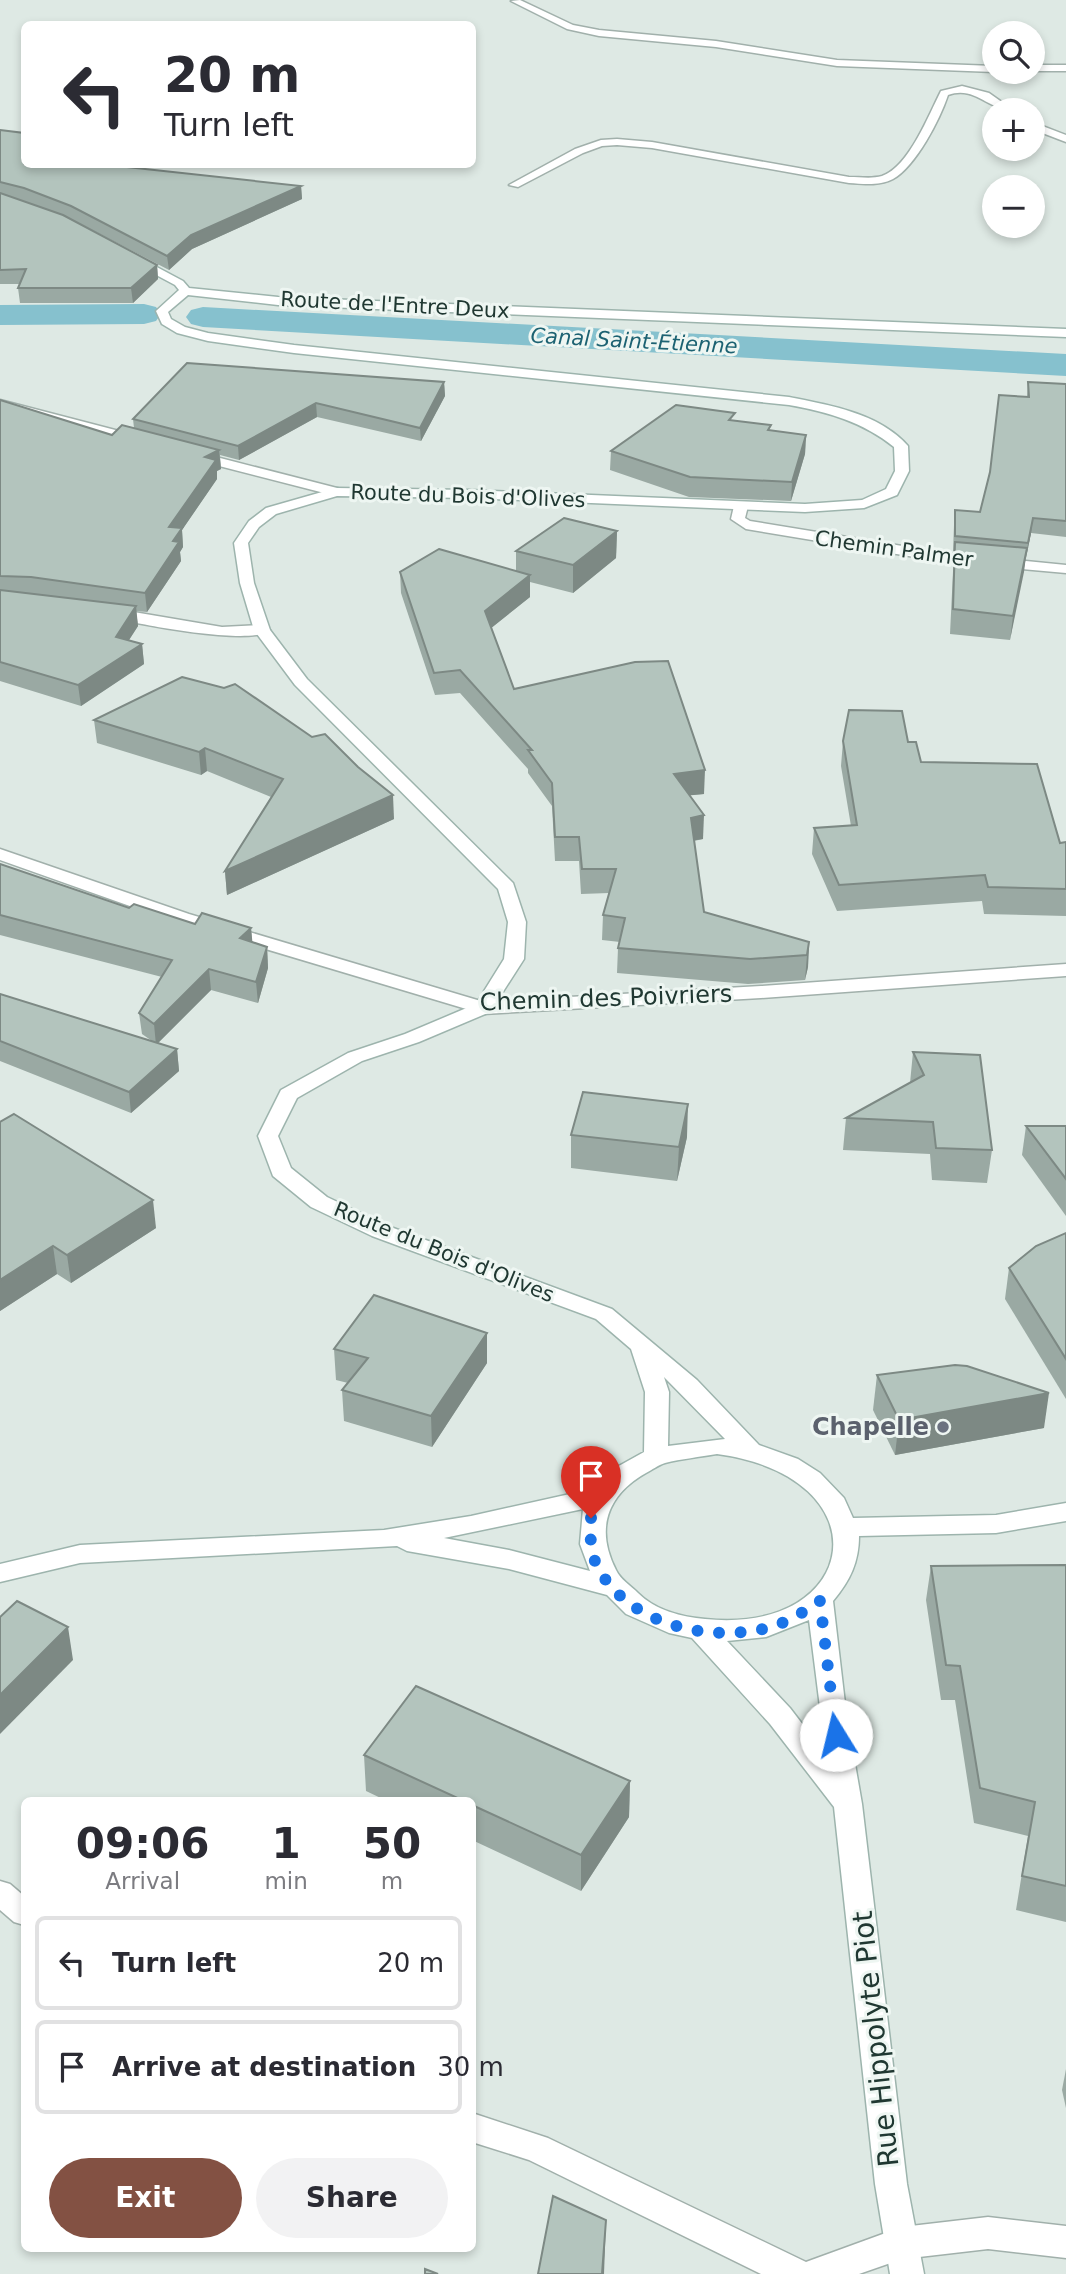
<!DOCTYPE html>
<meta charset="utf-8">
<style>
:root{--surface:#fff;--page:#f2f2f3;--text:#2b2b33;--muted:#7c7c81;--line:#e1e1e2;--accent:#835143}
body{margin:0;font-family:"DejaVu Sans",sans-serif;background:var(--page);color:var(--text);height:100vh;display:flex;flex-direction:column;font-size:26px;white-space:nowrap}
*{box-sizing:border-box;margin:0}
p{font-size:23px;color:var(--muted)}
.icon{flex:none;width:38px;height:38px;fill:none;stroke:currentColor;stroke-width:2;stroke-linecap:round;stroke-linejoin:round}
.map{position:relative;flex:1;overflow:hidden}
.side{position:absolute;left:21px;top:1797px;width:455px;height:455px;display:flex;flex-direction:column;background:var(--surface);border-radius:10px;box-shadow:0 4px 10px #0003}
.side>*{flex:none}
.hud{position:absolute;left:21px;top:21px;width:455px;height:147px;border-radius:10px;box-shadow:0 4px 10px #0003;background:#fff;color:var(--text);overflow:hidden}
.fabs{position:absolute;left:982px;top:21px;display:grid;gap:14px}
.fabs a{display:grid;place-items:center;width:63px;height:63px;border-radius:50%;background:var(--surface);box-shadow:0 4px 10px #0003;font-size:35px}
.pin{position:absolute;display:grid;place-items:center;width:60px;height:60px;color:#fff;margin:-72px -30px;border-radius:50% 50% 50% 0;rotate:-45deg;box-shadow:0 0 7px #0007}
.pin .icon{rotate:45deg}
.me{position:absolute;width:77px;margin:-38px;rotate:351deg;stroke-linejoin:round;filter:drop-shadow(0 0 5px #0008)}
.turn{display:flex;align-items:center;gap:24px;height:147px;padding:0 28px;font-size:32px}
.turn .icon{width:91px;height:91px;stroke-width:2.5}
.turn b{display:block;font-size:49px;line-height:60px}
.eta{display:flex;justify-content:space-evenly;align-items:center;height:119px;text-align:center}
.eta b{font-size:42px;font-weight:700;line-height:49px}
.primary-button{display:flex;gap:14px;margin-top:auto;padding:14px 28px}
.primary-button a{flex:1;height:80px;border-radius:42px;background:var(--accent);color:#fff;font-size:28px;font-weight:700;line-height:80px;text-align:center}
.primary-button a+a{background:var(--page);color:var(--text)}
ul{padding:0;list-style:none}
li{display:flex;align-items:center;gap:21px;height:94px;margin:0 14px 10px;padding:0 14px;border:4px solid var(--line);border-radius:10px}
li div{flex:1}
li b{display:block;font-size:26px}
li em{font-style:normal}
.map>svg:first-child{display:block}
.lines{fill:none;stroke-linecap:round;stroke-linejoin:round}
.canal{fill:#86c1ce;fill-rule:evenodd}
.lane-casing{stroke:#a1b0ab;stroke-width:3}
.street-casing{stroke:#a1b0ab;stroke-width:3}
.secondary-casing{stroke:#9db4ad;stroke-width:3}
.lane{fill:#fff;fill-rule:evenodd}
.street{fill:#fff;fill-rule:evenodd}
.secondary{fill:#fff;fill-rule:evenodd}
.wall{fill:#9aa9a3}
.shaded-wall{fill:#7d8984}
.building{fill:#b3c4bd;stroke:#7d8984;stroke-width:2}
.route{stroke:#1a73e8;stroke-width:12;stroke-dasharray:0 21.6}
.worship-dot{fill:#6b7280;stroke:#eef6f2;stroke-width:2.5}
.labels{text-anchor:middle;stroke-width:6;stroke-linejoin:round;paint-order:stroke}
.far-street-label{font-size:21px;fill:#203832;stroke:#eef6f2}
.far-water-label{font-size:21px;font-style:italic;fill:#1c6272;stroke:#eef6f2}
.street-label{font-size:24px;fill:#203832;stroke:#eef6f2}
.worship-label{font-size:24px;font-weight:bold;fill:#5b616d;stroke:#eef6f2;text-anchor:end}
.near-street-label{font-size:28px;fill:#203832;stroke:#eef6f2}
</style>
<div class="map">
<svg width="1066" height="2274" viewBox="0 0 1066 2274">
<rect width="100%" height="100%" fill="#dee9e4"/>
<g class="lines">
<g class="canal">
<polygon points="144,304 156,307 161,314 156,321 144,324 0,325 0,305"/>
<polygon points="203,307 1066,354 1066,376 203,327 191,324 186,317 191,310"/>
</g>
<defs>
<g id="lane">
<polygon points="520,0 573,25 599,30 716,41 837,60 994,66 994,72 837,66 716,47 599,36 567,29 511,1"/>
<rect x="1032" y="65" width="34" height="6"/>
<path d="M 962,86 L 989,93 L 1013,110 C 989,111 975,85 948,95 C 940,119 916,166 893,179 C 880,186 863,184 849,183 L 652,148 L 617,145 L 602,146 L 583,153 L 518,187 L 509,185 L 575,149 L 601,140 L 617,139 L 652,142 L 849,177 C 860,177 872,179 882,176 C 909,167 929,114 941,91 Z"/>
<polygon points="1032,122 1066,135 1066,142 1032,129"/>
</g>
<g id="street">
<polygon points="0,400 146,438 148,441 141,445 0,408"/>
<polygon points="193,451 341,489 343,492 336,496 188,458 188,452"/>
<polygon points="741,502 748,506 745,518 750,521 945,553 1066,565 1066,573 945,562 746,529 731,519 734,506"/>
<path d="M 110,608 L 222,627 L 262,625 L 270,630 C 253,647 131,623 105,616 L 102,613 Z"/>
<polygon points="0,849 189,914 484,1002 761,986 1066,964 1066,976 761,998 483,1014 175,922 0,860"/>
<polygon points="0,1881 10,1884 24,1896 24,1925 14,1922 0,1910"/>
<polygon points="472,2113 548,2138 806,2262 902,2227 988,2217 1066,2226 1066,2258 988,2249 902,2259 859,2274 761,2274 529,2160 472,2142"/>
</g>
<path id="secondary" d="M 130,257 L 138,257 L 183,281 L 189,288 L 278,297 L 1066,329 L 1066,337 L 278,305 L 188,295 L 168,312 L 171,319 L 185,327 L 208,333 L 294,345 L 789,397 C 829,405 879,413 908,446 L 909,471 L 897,495 L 864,508 L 805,512 L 470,498 L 337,496 L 276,514 L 259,527 L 248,543 L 254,583 L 270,630 L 307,679 L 513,883 L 526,922 L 524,959 L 490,1012 L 419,1042 L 362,1061 L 297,1098 L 278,1136 L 291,1168 L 327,1197 L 388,1226 L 612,1309 L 697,1380 L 759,1445 L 798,1459 L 820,1473 L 844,1498 L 853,1518 L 996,1515 L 1066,1503 L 1066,1521 L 996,1533 L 859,1536 C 859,1562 850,1581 833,1601 L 846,1712 L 862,1804 L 907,2184 L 924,2274 L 890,2274 L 875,2184 L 834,1807 L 770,1724 L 692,1638 L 669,1633 L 626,1614 L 607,1595 L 509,1569 L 407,1551 L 397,1546 L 80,1563 L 0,1582 L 0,1564 L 80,1545 L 384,1530 L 471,1516 L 597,1488 L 608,1472 L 644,1452 L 645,1392 L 631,1349 L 596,1319 L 372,1236 L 311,1207 L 273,1176 L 258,1136 L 281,1090 L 348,1053 L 405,1034 L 476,1004 L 504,959 L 508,922 L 498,889 L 295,685 L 254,630 L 240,583 L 234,543 L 249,521 L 266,508 L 336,488 L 470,490 L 805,504 L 862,500 L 886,489 L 895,471 L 894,447 C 863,422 828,412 789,405 L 294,353 L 208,341 L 177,333 L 162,324 L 156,311 L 179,290 L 175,285 L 130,261 ZM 664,1377 L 725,1439 L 668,1446 L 669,1392 ZM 717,1454 C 886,1477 861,1635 705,1619 C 682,1617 655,1610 638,1593 C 631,1586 620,1579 616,1570 C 595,1529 607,1495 646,1473 C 652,1470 658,1465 665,1463 C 681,1459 700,1457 717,1454 ZM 583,1509 L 580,1544 L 590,1571 L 509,1550 L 444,1538 ZM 809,1620 L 826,1755 L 790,1708 L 727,1641 L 766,1637 Z"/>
</defs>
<use href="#lane" class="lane-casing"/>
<use href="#street" class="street-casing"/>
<use href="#secondary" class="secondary-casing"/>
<use href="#lane" class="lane"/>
<use href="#street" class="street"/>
<use href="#secondary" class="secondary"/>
</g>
<g class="wall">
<polygon points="0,130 24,164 301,186 302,199 192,249 169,270 71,219 157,265 158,279 133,303 20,303 18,288 20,284 0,284"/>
<polygon points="444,382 445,396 421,441 317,417 239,460 220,455 221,469 217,471 217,479 182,530 183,547 180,552 181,561 147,612 136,611 138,626 129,640 142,644 144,664 81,706 0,681 0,400 112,435 134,428 133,419"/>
<polygon points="1028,382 1066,384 1066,537 1031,533 1026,558 1025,558 1010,640 950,634 954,551 953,551 954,525 955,510 980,512 990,472 1027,396"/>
<polygon points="734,421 771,431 806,435 805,454 791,501 689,497 610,470 611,451"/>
<polygon points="617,531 616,558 573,593 530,582 530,597 491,628 514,689 704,794 690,795 703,839 694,841 704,912 809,942 808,967 805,980 748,984 617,973 618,948 620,942 602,940 603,915 609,893 581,894 579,861 555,861 552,806 528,773 528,769 460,693 435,695 401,593 400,572 516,571 516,551"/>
<polygon points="182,677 394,819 227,895 225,871 271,797 207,771 201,775 97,743 94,720"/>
<polygon points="843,741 908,742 921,762 1060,843 1066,842 1066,916 984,914 982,901 837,911 812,854 814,828 851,826 841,766"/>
<polygon points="0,864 129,908 195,924 251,928 252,942 267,947 268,968 258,1003 211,990 158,1043 177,1049 179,1071 131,1113 0,1061 0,994 152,1041 142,1034 139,1013 162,977 0,935"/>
<polygon points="913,1052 992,1150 987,1183 932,1180 930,1154 843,1150 846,1118 910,1083"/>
<polygon points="0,1122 156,1228 71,1283 57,1274 0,1311"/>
<polygon points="1026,1126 1066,1126 1066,1216 1022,1155"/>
<polygon points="571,1135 687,1137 677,1181 571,1168"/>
<polygon points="1066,1233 1066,1399 1005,1299 1009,1268"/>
<polygon points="334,1349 487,1363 432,1447 344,1421 342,1390 348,1383 336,1380"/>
<polygon points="877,1375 1044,1428 895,1455 873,1410"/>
<polygon points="1066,1565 1066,1922 1016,1910 1028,1836 974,1823 955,1700 941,1700 926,1600 931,1566"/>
<polygon points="364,1755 630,1781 629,1817 581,1891 472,1840 472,1801 387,1801 366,1791"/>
<polygon points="1066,2069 1066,2108 1062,2090"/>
</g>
<g class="shaded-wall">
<polygon points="301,186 302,199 192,249 169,270 167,256 191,235"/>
<polygon points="157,265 158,279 133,303 131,288"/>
<polygon points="444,382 445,396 421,441 420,428"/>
<polygon points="316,403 317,417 239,460 238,446"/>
<polygon points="806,435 805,454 791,501 792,482"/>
<polygon points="219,450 221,469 217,471 217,479 182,530 183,547 180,552 181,561 147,612 145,593 169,527 205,457"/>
<polygon points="1033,518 1031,533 1026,558 1028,543"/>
<polygon points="617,531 616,558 573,593 573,565"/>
<polygon points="1027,548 1024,572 1010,640 1013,616"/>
<polygon points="530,575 530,597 485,633 485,611"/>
<polygon points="136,606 138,626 118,657 116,637"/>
<polygon points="142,644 144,664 81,706 78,685"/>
<polygon points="205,748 207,771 201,775 199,752"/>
<polygon points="705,770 704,794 673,797 674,774"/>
<polygon points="393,795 394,819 227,895 225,871"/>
<polygon points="704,815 703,839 690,841 691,818"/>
<polygon points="251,928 253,948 240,938"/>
<polygon points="809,942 808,967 805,980 807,955"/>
<polygon points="267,947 268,968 258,1003 256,982"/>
<polygon points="209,969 211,990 156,1045 154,1024"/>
<polygon points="177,1049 179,1071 131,1113 129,1092"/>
<polygon points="688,1104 687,1137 677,1181 679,1147"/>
<polygon points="153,1200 156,1228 71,1283 67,1255"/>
<polygon points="53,1246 57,1274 0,1311 0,1280"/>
<polygon points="487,1333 487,1363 432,1447 431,1416"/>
<polygon points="1049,1393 1044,1428 895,1455 899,1420"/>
<polygon points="68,1627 73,1660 0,1734 0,1695"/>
<polygon points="630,1781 629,1817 581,1891 581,1855"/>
<polygon points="606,2220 604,2274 602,2274"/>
</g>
<g class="building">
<polygon points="0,130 24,133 24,164 99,164 301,186 191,235 167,256 71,206 24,188 0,182"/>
<polygon points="0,193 63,215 157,265 131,288 18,288 26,269 0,270"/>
<polygon points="187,363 444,382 420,428 316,403 238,446 133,419"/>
<polygon points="1028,382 1066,384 1066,521 1033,518 1028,543 955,536 955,510 980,512 990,472 999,395 1029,397"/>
<polygon points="0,400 112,435 122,425 219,450 205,457 216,460 169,527 182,528 173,541 179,542 145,593 31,577 0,576"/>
<polygon points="676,405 735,413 729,420 771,425 768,430 806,435 792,482 690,477 611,451"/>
<polygon points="564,518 617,531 573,565 516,551"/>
<polygon points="955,542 1027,548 1013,616 953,609"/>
<polygon points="439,549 530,575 485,611 514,689 635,662 668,661 705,770 674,774 704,815 691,818 704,912 809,942 807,955 750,959 618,948 625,918 603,915 616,869 582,869 579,837 555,837 552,783 528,750 532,750 460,670 434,673 400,572"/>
<polygon points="0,590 136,606 116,637 142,644 78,685 0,662"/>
<polygon points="182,677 224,688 235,684 312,737 325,734 358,767 393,795 225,871 283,779 205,748 199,752 94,720"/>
<polygon points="849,710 902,711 908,742 916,742 921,762 1037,764 1060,843 1066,842 1066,889 988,887 985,875 839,885 814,828 857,825 843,741"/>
<polygon points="0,864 129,908 134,904 195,924 202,913 251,928 240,938 267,947 256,982 209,969 154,1024 139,1013 172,960 0,915"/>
<polygon points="0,994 177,1049 129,1092 0,1041"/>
<polygon points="913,1052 980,1055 992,1150 936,1148 933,1122 846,1118 924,1075"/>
<polygon points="583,1092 688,1104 679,1147 571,1135"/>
<polygon points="14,1114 153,1200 67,1255 53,1246 0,1280 0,1122"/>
<polygon points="1026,1126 1066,1126 1066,1179"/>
<polygon points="1066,1233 1066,1359 1009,1268 1036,1246"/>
<polygon points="374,1295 487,1333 431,1416 342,1390 368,1358 334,1349"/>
<polygon points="955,1365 967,1366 1049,1393 899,1420 877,1375"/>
<polygon points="1066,1565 1066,1886 1022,1876 1035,1802 980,1788 960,1666 946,1665 931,1566"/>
<polygon points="17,1601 68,1627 0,1695 0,1617"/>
<polygon points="416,1686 630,1781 581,1855 472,1805 472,1801 464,1801 364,1755"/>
<polygon points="553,2196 606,2220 602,2274 538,2274"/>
<polygon points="425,2269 438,2274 425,2274"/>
</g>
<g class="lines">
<path class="route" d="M 591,1518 C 590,1535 590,1551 597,1566 C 627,1624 708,1643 767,1628 C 787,1623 804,1612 820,1601 L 836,1735"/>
</g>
<circle class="worship-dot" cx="943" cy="1427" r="7"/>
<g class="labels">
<g class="far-street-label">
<text transform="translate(395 305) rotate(3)" y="7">Route de l'Entre Deux</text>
<text transform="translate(468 496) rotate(2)" y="7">Route du Bois d'Olives</text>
<text transform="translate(894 549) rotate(8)" y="7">Chemin Palmer</text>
<text transform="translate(444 1252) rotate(22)" y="7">Route du Bois d'Olives</text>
</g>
<g class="far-water-label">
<text transform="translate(634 341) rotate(3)" y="7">Canal Saint-Étienne</text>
</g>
<g class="street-label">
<text transform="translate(606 998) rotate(-2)" y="8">Chemin des Poivriers</text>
</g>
<g class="worship-label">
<text x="929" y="1435">Chapelle</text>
</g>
<g class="near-street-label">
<text transform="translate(875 2039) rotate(-96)" y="10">Rue Hippolyte Piot</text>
</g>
</g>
</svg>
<div class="fabs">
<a><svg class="icon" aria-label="search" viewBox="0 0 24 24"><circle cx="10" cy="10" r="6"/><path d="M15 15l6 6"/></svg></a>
<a>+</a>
<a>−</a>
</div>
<div class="pin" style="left:591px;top:1518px;background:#d93025"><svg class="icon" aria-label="arrive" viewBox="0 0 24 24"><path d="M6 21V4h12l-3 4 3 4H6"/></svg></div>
<svg class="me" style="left:836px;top:1735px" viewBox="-20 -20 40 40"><circle r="19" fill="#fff"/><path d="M0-13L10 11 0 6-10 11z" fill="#1a73e8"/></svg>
<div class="hud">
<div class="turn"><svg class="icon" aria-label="left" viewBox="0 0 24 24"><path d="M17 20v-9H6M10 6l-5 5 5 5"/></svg><div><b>20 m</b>Turn left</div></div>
</div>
<section class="side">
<div class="eta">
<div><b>09:06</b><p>Arrival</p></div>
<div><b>1</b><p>min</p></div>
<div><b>50</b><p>m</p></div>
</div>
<ul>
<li><svg class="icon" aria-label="left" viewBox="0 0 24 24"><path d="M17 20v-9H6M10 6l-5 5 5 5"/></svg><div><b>Turn left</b></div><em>20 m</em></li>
<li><svg class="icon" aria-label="arrive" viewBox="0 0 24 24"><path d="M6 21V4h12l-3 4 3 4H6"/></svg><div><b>Arrive at destination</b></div><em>30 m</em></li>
</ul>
<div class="primary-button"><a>Exit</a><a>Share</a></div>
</section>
</div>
